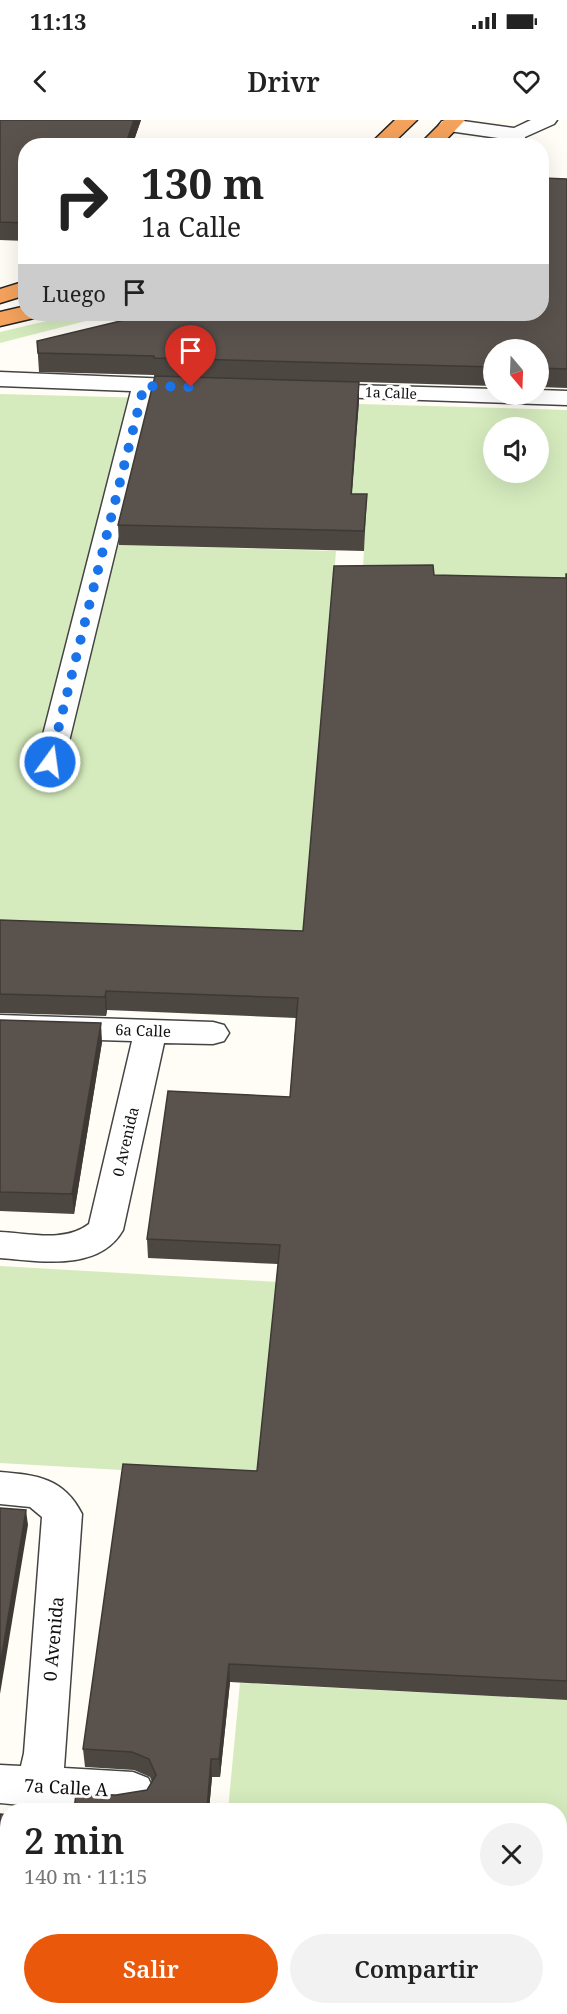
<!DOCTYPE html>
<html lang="es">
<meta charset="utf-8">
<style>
:root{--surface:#fff;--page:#f2f2f2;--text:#222;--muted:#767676;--accent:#ea580c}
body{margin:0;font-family:"Noto Serif",serif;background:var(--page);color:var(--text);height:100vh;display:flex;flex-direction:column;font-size:22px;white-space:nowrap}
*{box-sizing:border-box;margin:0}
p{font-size:20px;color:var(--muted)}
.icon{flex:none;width:33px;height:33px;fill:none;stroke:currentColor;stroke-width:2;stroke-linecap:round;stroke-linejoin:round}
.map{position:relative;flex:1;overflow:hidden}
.side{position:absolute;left:0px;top:1683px;width:567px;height:212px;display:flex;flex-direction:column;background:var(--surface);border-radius:24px 24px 0 0;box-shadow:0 6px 24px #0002}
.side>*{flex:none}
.hud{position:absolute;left:18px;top:18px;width:531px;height:183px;border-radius:24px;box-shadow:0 6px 24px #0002;background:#fff;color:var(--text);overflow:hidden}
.needle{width:39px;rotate:161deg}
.buttons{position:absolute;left:483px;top:219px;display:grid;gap:12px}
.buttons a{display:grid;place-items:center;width:66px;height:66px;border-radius:50%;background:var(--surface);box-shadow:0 6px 24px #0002;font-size:30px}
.pin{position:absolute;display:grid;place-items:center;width:51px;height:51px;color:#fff;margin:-62px -26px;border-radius:50% 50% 50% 0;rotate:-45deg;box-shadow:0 0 6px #0007}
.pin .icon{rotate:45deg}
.me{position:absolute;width:66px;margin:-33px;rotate:14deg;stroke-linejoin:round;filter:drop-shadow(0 0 4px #0008)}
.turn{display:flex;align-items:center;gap:21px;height:126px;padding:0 24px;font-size:27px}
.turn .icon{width:78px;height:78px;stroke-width:2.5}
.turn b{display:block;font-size:42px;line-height:51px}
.then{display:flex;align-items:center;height:57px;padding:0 24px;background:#0003;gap:12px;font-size:22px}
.round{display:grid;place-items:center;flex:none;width:63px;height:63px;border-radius:32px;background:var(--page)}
.overview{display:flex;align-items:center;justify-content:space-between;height:102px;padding:0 24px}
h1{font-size:36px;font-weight:600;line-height:45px}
.action{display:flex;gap:12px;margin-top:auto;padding:12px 24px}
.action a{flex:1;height:69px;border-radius:36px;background:var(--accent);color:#fff;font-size:24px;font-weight:600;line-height:69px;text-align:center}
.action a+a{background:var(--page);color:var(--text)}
.status{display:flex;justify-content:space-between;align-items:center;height:42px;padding:0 30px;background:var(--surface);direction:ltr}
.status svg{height:16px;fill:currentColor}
header{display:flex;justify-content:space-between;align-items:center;height:78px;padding:0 24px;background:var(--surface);font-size:27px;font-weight:600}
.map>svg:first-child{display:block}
.green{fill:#d5ebbd;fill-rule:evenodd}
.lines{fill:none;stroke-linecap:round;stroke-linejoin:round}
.minor-casing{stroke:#444;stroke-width:3}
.highway-casing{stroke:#222;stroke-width:3}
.minor{fill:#fff;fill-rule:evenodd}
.highway{fill:#f5a25d;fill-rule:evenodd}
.wall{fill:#4d4742}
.shaded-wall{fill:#3f3936}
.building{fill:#5a524d;stroke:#3f3936;stroke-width:1.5}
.route{stroke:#1a73e8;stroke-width:10;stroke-dasharray:0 18}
.labels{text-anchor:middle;stroke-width:6;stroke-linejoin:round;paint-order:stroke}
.far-street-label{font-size:14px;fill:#111;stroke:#fff}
.street-label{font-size:15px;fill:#111;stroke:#fff}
.near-street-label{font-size:18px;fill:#111;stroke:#fff}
</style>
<div class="status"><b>11:13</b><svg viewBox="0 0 49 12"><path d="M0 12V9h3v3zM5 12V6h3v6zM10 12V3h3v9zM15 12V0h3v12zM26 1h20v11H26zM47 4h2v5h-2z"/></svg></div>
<header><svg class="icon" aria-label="back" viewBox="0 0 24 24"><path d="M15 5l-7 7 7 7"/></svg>Drivr<svg class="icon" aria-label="heart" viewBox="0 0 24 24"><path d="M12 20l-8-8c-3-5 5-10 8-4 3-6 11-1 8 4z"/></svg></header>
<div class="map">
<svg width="567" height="1894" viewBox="0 0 567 1894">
<rect width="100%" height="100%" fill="#fffdf5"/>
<g class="green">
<polygon points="76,194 113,194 0,223 0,212"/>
<polygon points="0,274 150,278 117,425 336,431 304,816 0,805"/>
<path d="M 359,284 L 567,290 L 567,524 L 359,517 L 366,395 L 350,394 ZM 494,308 L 538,308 L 538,352 L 494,352 Z"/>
<polygon points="0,1146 278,1162 259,1358 0,1343"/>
<polygon points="240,1563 567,1580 567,1883 560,1883 560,1690 228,1690"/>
</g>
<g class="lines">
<defs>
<g id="minor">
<polygon points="456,0 514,8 531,0 557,0 554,4 525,17 524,26 504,26 505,19 449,11 442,9 439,5 442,1"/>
<polygon points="0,252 196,260 204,262 208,267 204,272 196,274 154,272 64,642 60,648 50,651 40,648 36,642 131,271 0,266"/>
<polygon points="314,264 494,269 494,274 538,274 538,270 567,271 567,285 306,276 302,271 306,266"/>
<path d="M 0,895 L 213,902 L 224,905 L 229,913 L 224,921 L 213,924 L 164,923 L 123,1110 C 99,1152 40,1141 0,1138 L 0,1112 C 28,1113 65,1123 89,1104 L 132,921 L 0,917 Z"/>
<path d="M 0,1352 C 37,1355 64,1358 82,1394 L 64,1648 L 133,1652 L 148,1658 L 155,1672 L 148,1686 C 118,1697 36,1686 0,1683 L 0,1645 L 21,1646 L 24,1633 L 42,1397 L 30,1387 L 0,1384 Z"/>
</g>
<g id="highway">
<polygon points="395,0 417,0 390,26 368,26"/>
<polygon points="444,0 465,0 440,26 418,26"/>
<polygon points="26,161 26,175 0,183 0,169"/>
<polygon points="26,186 26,194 37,194 34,198 0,206 0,192"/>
</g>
</defs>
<use href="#minor" class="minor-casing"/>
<use href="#highway" class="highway-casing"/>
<use href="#minor" class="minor"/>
<use href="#highway" class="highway"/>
</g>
<g class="wall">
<polygon points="0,0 141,0 132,26 26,26 26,121 0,120"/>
<polygon points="567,59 567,268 538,267 538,230 494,230 494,266 359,262 359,281 352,374 367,374 364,431 119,425 118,405 155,257 154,255 39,252 37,221 542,194"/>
<polygon points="566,454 567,454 567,1580 230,1562 220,1657 212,1657 209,1690 74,1690 116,1675 147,1670 152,1662 150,1657 134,1650 85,1647 83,1629 257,1351 278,1144 148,1138 147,1119 290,977 296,898 107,890 106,896 0,893 0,800 303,811 434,455 566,458"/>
<polygon points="0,900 102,922 74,1094 0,1091"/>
</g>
<g class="shaded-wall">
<polygon points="134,0 141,0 132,26 125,26"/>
<polygon points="359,262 359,281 350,394 351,374"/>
<polygon points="106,871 107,890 106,896 105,877"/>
<polygon points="101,903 102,922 74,1094 72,1074"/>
<polygon points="26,1390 28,1405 0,1574 0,1546"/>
<polygon points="229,1544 230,1562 220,1657 219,1639"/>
<polygon points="211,1639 212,1657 209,1690 207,1690"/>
<polygon points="178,1887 181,1887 180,1894 177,1894"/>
</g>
<g class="building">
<polygon points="0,0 134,0 125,26 26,26 26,103 0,102"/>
<polygon points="542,58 567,59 567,249 538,248 538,230 494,230 494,247 154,238 154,236 38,233 37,221 137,197 147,194 542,194"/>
<polygon points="155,256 359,262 351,374 367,374 364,411 118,405"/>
<polygon points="433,445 434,455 566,458 566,454 567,454 567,1561 229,1544 219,1639 211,1639 207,1690 74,1690 76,1674 116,1675 147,1670 156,1655 149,1639 132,1632 83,1629 123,1344 257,1351 280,1125 147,1119 168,971 290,977 298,878 106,871 105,877 0,874 0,800 303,811 334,446"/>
<polygon points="0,900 101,903 72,1074 0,1072"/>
<polygon points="0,1388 26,1390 0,1546"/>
<polygon points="0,1694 8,1695 8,1887 178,1887 177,1894 0,1894"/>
</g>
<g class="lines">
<polyline class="route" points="50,642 144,266 191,267"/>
</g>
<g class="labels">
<g class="far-street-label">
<text transform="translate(391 273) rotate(2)" y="5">1a Calle</text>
</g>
<g class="street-label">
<text transform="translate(143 911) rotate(2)" y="5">6a Calle</text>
<text transform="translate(126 1022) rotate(-77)" y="5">0 Avenida</text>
</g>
<g class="near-street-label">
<text transform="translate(54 1519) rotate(-85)" y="6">0 Avenida</text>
<text transform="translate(66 1668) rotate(3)" y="6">7a Calle A</text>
</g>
</g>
</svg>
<div class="buttons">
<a><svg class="needle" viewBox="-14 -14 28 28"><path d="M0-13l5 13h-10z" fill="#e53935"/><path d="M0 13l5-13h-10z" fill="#767676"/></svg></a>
<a><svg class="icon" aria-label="sound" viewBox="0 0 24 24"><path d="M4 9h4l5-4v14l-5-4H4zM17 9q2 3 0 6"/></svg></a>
</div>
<div class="pin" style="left:191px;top:267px;background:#d93025"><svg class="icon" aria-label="arrive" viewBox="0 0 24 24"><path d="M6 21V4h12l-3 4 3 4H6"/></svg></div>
<svg class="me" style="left:50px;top:642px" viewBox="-20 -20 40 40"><circle r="17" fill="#1a73e8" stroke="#fff" stroke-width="3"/><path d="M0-11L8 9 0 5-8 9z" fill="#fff"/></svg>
<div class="hud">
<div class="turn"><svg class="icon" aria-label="right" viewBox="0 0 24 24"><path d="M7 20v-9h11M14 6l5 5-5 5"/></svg><div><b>130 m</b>1a Calle</div></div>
<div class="then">Luego<svg class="icon" aria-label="arrive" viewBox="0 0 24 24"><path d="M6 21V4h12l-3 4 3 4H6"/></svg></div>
</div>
<section class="side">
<div class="overview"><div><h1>2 min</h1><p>140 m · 11:15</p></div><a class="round"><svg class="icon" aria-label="close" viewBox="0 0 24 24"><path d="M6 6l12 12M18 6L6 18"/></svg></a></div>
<div class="action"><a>Salir</a><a>Compartir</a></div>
</section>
</div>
